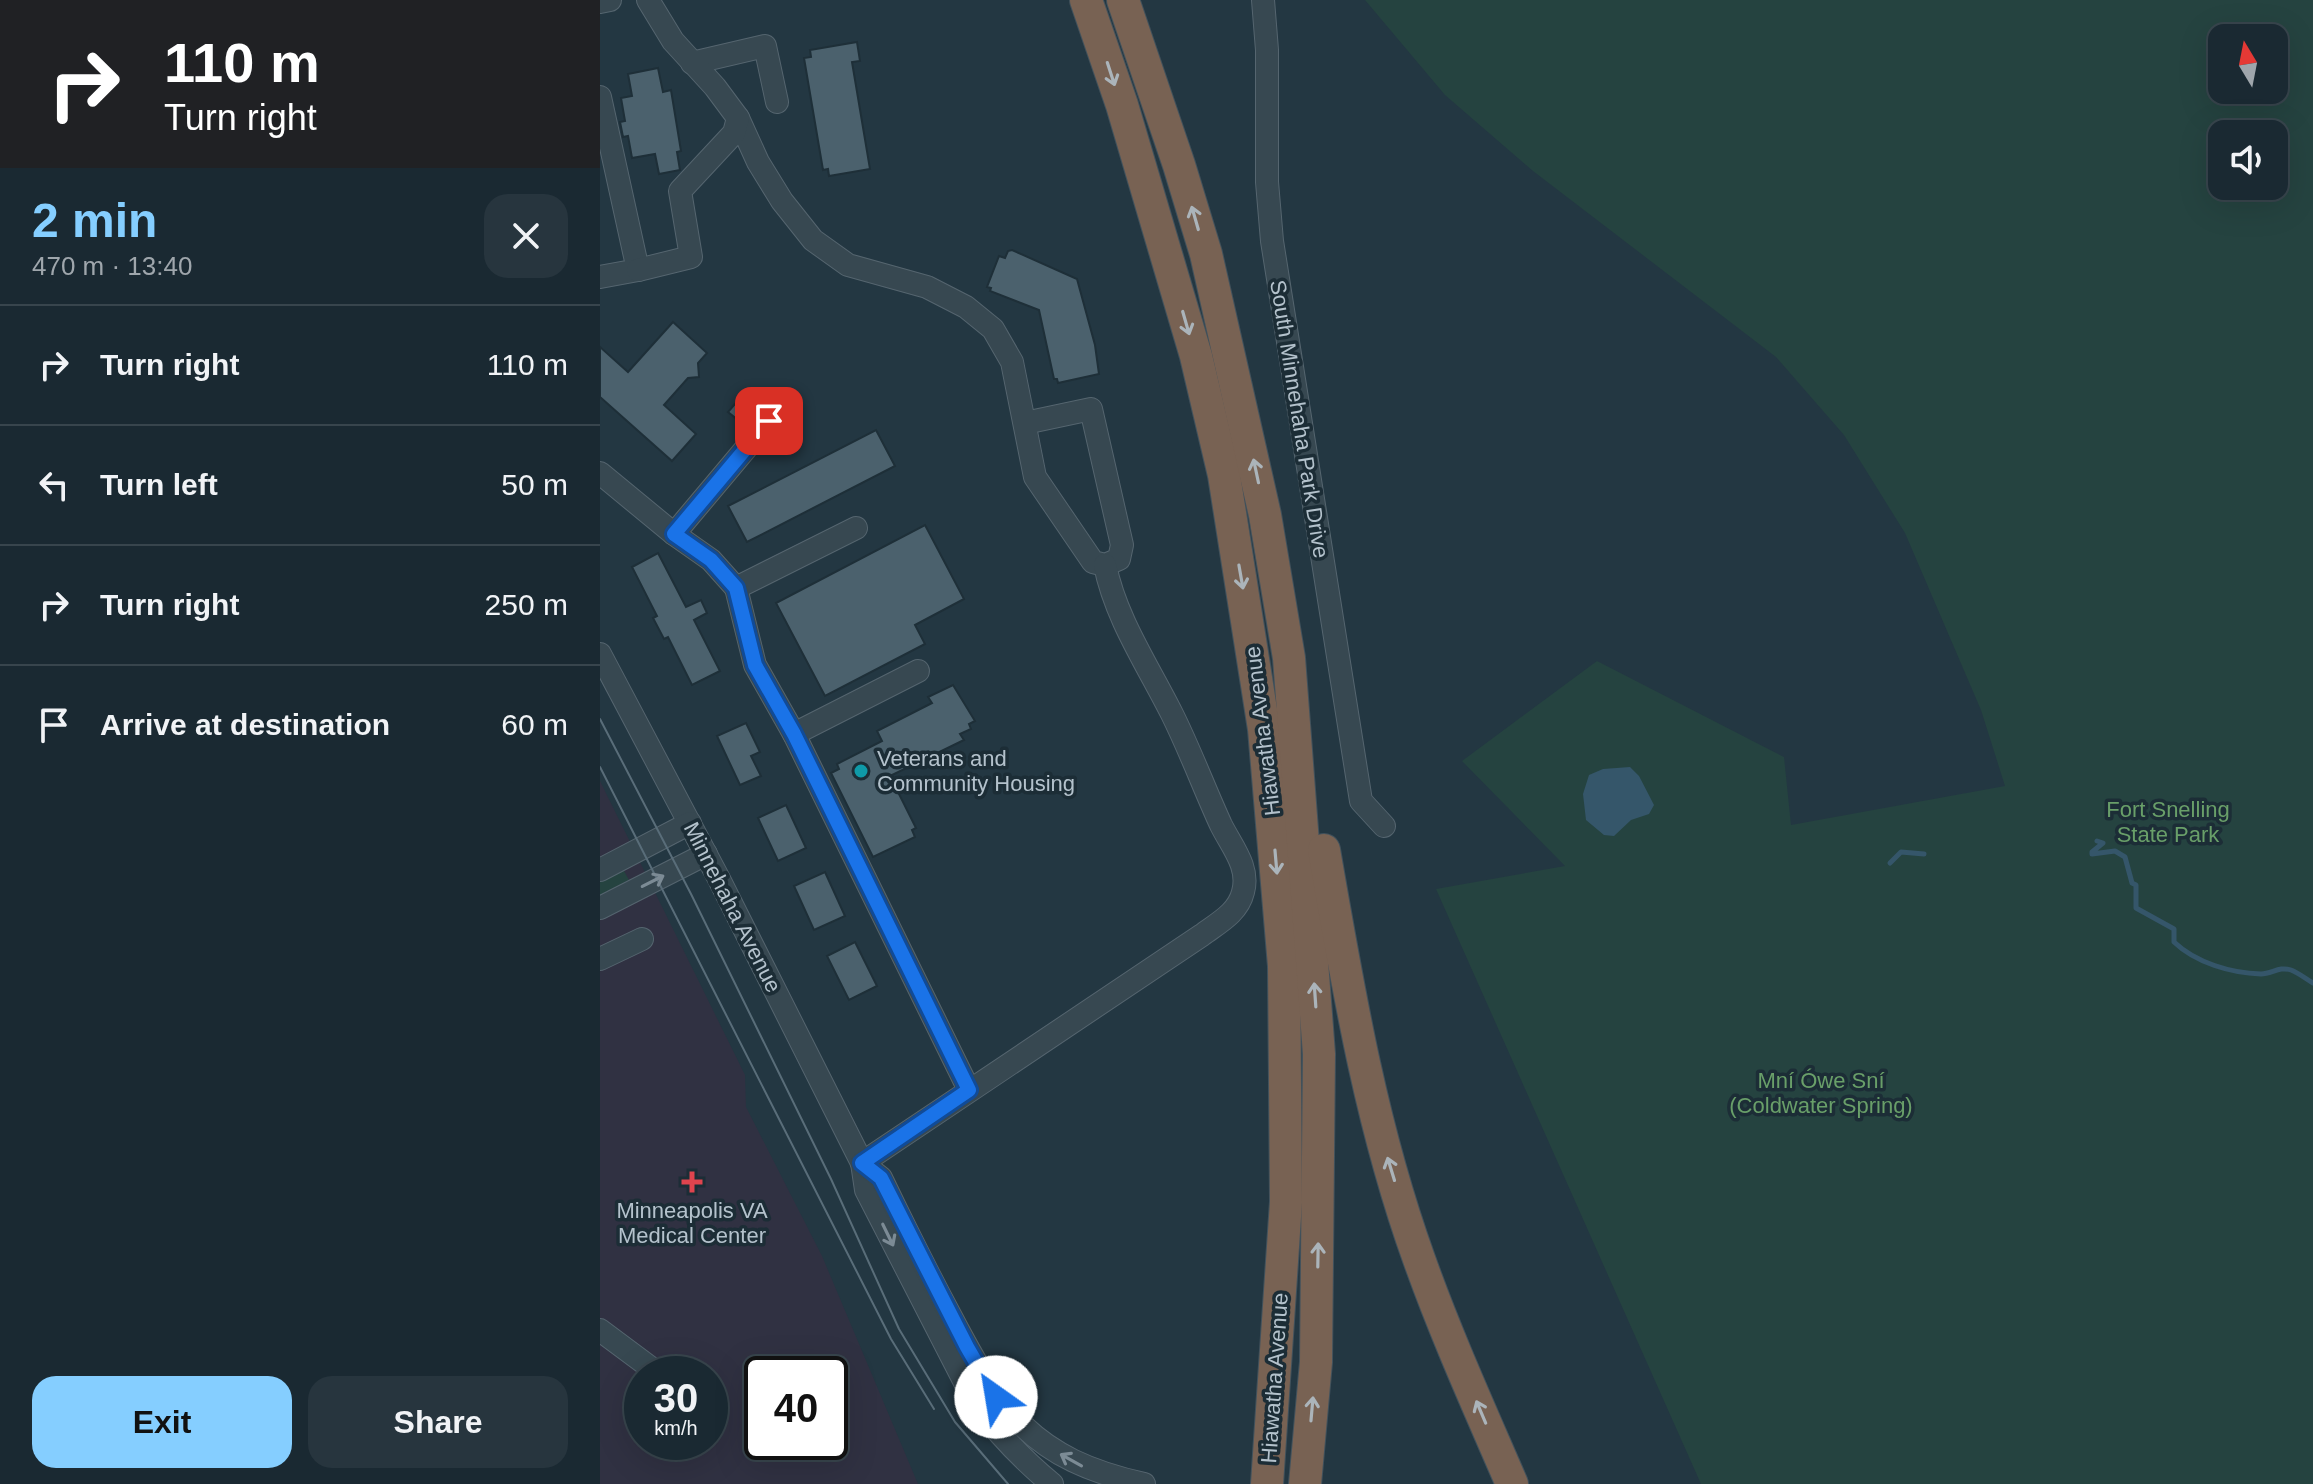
<!DOCTYPE html>
<meta charset="utf-8">
<style>
:root{--surface:#1a2932;--page:#27353e;--text:#f1f3f6;--muted:#9fa6ac;--line:#38454d;--accent:#85ceff}
body{margin:0;font-family:Arial,sans-serif;background:var(--page);color:var(--text);height:100vh;display:flex;flex-direction:column;font-size:30px;white-space:nowrap}
*{box-sizing:border-box;margin:0}
p{font-size:26px;color:var(--muted)}
.icon{flex:none;width:44px;height:44px;fill:none;stroke:currentColor;stroke-width:2;stroke-linecap:round;stroke-linejoin:round}
.map{position:relative;flex:1;overflow:hidden}
.details{display:flex;flex-direction:column;background:var(--surface);width:600px}
.details>*{flex:none}
.banner{background:#202124;color:#fff;overflow:hidden}
.needle{width:52px;rotate:350deg}
.buttons{position:absolute;left:1608px;top:24px;display:grid;gap:16px}
.buttons a{display:grid;place-items:center;width:80px;height:80px;border-radius:16px;background:var(--surface);box-shadow:0 8px 32px #0002,0 0 0 2px var(--line);font-size:40px}
.speed{position:absolute;left:24px;top:1356px;display:flex;gap:16px;font-size:40px;font-weight:700;text-align:center}
.speed>*{display:grid;place-content:center;width:104px;height:104px;border-radius:50%;background:var(--surface);box-shadow:0 8px 32px #0002,0 0 0 2px var(--line);line-height:1}
.speed small{font-size:20px;font-weight:400}
.speed .limit{border:4px solid #111;border-radius:12px;background:#fff;color:#111}
.pin{position:absolute;display:grid;place-items:center;width:68px;height:68px;color:#fff;margin:-34px;border-radius:16px;box-shadow:0 4px 12px #0006}
.me{position:absolute;width:88px;margin:-44px;rotate:328deg;stroke-linejoin:round;filter:drop-shadow(0 0 6px #0008)}
.turn{display:flex;align-items:center;gap:28px;height:168px;padding:0 32px;font-size:36px}
.turn .icon{width:104px;height:104px;stroke-width:2.5}
.turn b{display:block;font-size:56px;line-height:68px}
.round{display:grid;place-items:center;flex:none;width:84px;height:84px;border-radius:24px;background:var(--page)}
.head{display:flex;align-items:center;justify-content:space-between;height:136px;padding:0 32px}
h1{font-size:48px;font-weight:600;line-height:60px;color:var(--accent)}
.cta{display:flex;gap:16px;margin-top:auto;padding:16px 32px}
.cta a{flex:1;height:92px;border-radius:24px;background:var(--accent);color:#111;font-size:32px;font-weight:600;line-height:92px;text-align:center}
.cta a+a{background:var(--page);color:var(--text)}
ul{padding:0;list-style:none}
li{display:flex;align-items:center;gap:24px;height:120px;padding:0 32px;border-top:2px solid var(--line)}
li div{flex:1}
li b{display:block;font-size:30px}
li em{font-style:normal}
main{display:flex;flex:1;min-height:0}
.map>svg:first-child{display:block}
.medical{fill:#303142;fill-rule:evenodd}
.green{fill:#254340;fill-rule:evenodd}
.water{fill:#35566a}
.lines{fill:none;stroke-linecap:round;stroke-linejoin:round}
.stream{stroke:#35566a;stroke-width:5}
.building{fill:#4b616d;stroke:#1e2f38;stroke-width:2}
.minor-casing{stroke:#55656f;stroke-width:24}
.highway-casing{stroke:#42525c;stroke-width:34}
.minor{stroke:#374851;stroke-width:22}
.highway{stroke:#786253;stroke-width:32}
.tram{stroke:#596d79;stroke-width:2}
.oneway{stroke:#abb4ba}
.oneway2{stroke:#7c8b95}
.route-casing{stroke:#114b97;stroke-width:20}
.route{stroke:#1a73e8;stroke-width:14}
.culture-dot{fill:#0f9aa8;stroke:#1c2d36;stroke-width:3}
.health-dot{fill:#e0444e;stroke:#1c2d36;stroke-width:3}
.labels{text-anchor:middle;stroke-width:7;stroke-linejoin:round;paint-order:stroke}
.street-label{font-size:22px;fill:#b4c2cc;stroke:#1c2d36}
.poi-label{font-size:22px;fill:#b4c2cc;stroke:#1c2d36;text-anchor:start}
.park-label{font-size:22px;fill:#699f69;stroke:#1c2d36}
</style>
<main>
<section class="details">
<div class="banner">
<div class="turn"><svg class="icon" aria-label="right" viewBox="0 0 24 24"><path d="M7 20v-9h11M14 6l5 5-5 5"/></svg><div><b>110 m</b>Turn right</div></div>
</div>
<div class="head"><div><h1>2 min</h1><p>470 m · 13:40</p></div><a class="round"><svg class="icon" aria-label="close" viewBox="0 0 24 24"><path d="M6 6l12 12M18 6L6 18"/></svg></a></div>
<ul>
<li><svg class="icon" aria-label="right" viewBox="0 0 24 24"><path d="M7 20v-9h11M14 6l5 5-5 5"/></svg><div><b>Turn right</b></div><em>110 m</em></li>
<li><svg class="icon" aria-label="left" viewBox="0 0 24 24"><path d="M17 20v-9H6M10 6l-5 5 5 5"/></svg><div><b>Turn left</b></div><em>50 m</em></li>
<li><svg class="icon" aria-label="right" viewBox="0 0 24 24"><path d="M7 20v-9h11M14 6l5 5-5 5"/></svg><div><b>Turn right</b></div><em>250 m</em></li>
<li><svg class="icon" aria-label="arrive" viewBox="0 0 24 24"><path d="M6 21V4h12l-3 4 3 4H6"/></svg><div><b>Arrive at destination</b></div><em>60 m</em></li>
</ul>
<div class="cta"><a>Exit</a><a>Share</a></div>
</section>
<div class="map">
<svg width="1713" height="1484" viewBox="0 0 1713 1484">
<rect width="100%" height="100%" fill="#233742"/>
<path class="medical" d="M 0,781 L 145,1075 L 146,1107 L 222,1256 L 318,1484 L 0,1484 ZM 42,1374 L 110,1374 L 110,1442 L 42,1442 ZM 162,1374 L 230,1374 L 230,1442 L 162,1442 Z"/>
<g class="green">
<path d="M 765,0 L 1713,0 L 1713,1484 L 1101,1484 L 836,889 L 965,866 L 862,761 L 997,661 L 1184,757 L 1191,825 L 1405,786 L 1381,710 L 1305,533 L 1244,435 L 1176,357 L 933,171 L 845,95 ZM 1622,38 L 1674,38 L 1674,90 L 1622,90 ZM 1622,134 L 1674,134 L 1674,186 L 1622,186 Z"/>
<polygon points="23,869 29,880 0,895 0,880"/>
</g>
<polygon class="water" points="1030,767 1039,776 1054,805 1049,814 1031,820 1014,836 1004,835 986,820 983,794 989,775 1003,769"/>
<g class="lines">
<g class="stream">
<path d="M 1497,841 L 1503,843 L 1492,852 L 1492,854 L 1515,851 L 1525,857 L 1532,883 L 1536,885 L 1536,908 L 1574,929 L 1574,942 C 1596,963 1631,973 1661,974 C 1672,974 1679,966 1691,970 C 1699,973 1706,979 1713,983"/>
<polyline points="1290,863 1301,852 1324,854"/>
</g>
</g>
<g class="building">
<polygon points="257,42 260,61 252,62 270,169 229,176 228,169 223,170 204,58 211,57 210,50"/>
<polygon points="58,68 63,92 71,90 81,151 77,152 80,170 59,174 55,154 32,158 28,136 23,137 20,122 25,121 21,98 32,96 28,74"/>
<polygon points="412,250 477,279 495,345 499,374 458,383 457,379 454,379 439,310 390,291 391,288 387,287 399,256 405,258 408,251"/>
<polygon points="73,322 107,353 98,363 99,377 88,378 64,405 96,434 72,461 0,397 0,347 28,372"/>
<polygon points="146,391 161,403 143,424 128,412"/>
<polygon points="276,430 295,466 147,542 128,506"/>
<polygon points="325,525 364,599 315,625 325,644 225,696 176,603"/>
<polygon points="58,553 86,607 101,600 107,613 94,620 120,671 92,685 68,637 64,639 53,618 57,616 32,567"/>
<polygon points="353,685 375,721 369,724 371,729 360,734 364,740 290,776 316,828 312,830 315,837 273,857 231,773 239,769 237,764 282,741 277,731 332,703 328,697"/>
<polygon points="146,723 160,752 151,756 161,776 140,785 117,736"/>
<polygon points="186,805 206,848 178,861 158,818"/>
<polygon points="225,872 245,916 214,930 194,886"/>
<polygon points="255,942 277,986 249,1000 227,956"/>
</g>
<g class="lines">
<defs>
<g id="minor">
<polyline points="663,0 667,50 667,182 672,241 761,801 784,826"/>
<polyline points="0,2 10,0"/>
<polyline points="92,63 165,46 177,102"/>
<polyline points="0,97 38,270 0,277"/>
<polyline points="138,118 158,162 182,201 213,240 248,265 327,287 366,307 393,329 412,362 435,477 493,562 505,565 519,559 522,545 491,409 425,423"/>
<polyline points="38,270 91,257 80,191 134,133 138,118 115,87 73,41 48,0"/>
<polyline points="0,473 74,534 111,560 136,588 155,665 194,734 369,1090"/>
<polyline points="74,534 169,421"/>
<polyline points="136,588 256,528"/>
<path d="M 0,654 L 119,879 L 262,1163 L 266,1190 L 376,1404 C 399,1435 423,1460 452,1484"/>
<polyline points="194,734 318,671"/>
<polyline points="0,870 90,823"/>
<polyline points="0,908 106,854"/>
<polyline points="0,959 42,939"/>
<path d="M 262,1163 L 602,935 C 618,923 638,913 643,892 C 650,867 632,847 621,825 C 604,788 590,750 572,714 C 548,666 515,617 505,565"/>
<path d="M 262,1163 L 281,1178 C 303,1224 326,1270 350,1315 C 401,1412 431,1459 544,1484"/>
<polyline points="0,1330 59,1374"/>
</g>
<g id="highway">
<polyline points="486,0 522,105 596,356 624,475 664,729 684,966 686,1202 667,1484"/>
<polyline points="523,0 579,165 606,254 665,515 689,658 719,1054 716,1362 705,1484"/>
<path d="M 724,850 C 748,988 771,1126 819,1259 C 846,1335 880,1410 912,1484"/>
</g>
</defs>
<use href="#minor" class="minor-casing"/>
<use href="#highway" class="highway-casing"/>
<use href="#minor" class="minor"/>
<use href="#highway" class="highway"/>
<g class="tram">
<polyline points="0,719 91,894 231,1179 299,1329 355,1422 408,1484"/>
<polyline points="0,767 291,1339 334,1409"/>
</g>
</g>
<defs><path id="oneway-shaft" d="M-6 0H5M1.5-3L5.5 0L1.5 3" fill="none" stroke-width="1.6" stroke-linecap="round" stroke-linejoin="round" transform="scale(2)"/></defs>
<g class="oneway">
<use href="#oneway-shaft" transform="translate(511 74) rotate(72)"/>
<use href="#oneway-shaft" transform="translate(595 218) rotate(-106)"/>
<use href="#oneway-shaft" transform="translate(586 323) rotate(74)"/>
<use href="#oneway-shaft" transform="translate(656 471) rotate(-102)"/>
<use href="#oneway-shaft" transform="translate(641 577) rotate(80)"/>
<use href="#oneway-shaft" transform="translate(676 862) rotate(85)"/>
<use href="#oneway-shaft" transform="translate(715 995) rotate(-94)"/>
<use href="#oneway-shaft" transform="translate(791 1169) rotate(-107)"/>
<use href="#oneway-shaft" transform="translate(718 1255) rotate(-89)"/>
<use href="#oneway-shaft" transform="translate(712 1409) rotate(-85)"/>
<use href="#oneway-shaft" transform="translate(881 1412) rotate(-113)"/>
</g>
<g class="oneway2">
<use href="#oneway-shaft" transform="translate(53 881) rotate(-27)"/>
<use href="#oneway-shaft" transform="translate(288 1235) rotate(64)"/>
<use href="#oneway-shaft" transform="translate(471 1460) rotate(-151)"/>
</g>
<g class="lines">
<defs>
<polyline id="route" points="169,421 74,534 111,560 136,588 155,665 194,734 369,1090 262,1163 281,1178 367,1347 396,1397"/>
</defs>
<use href="#route" class="route-casing"/>
<use href="#route" class="route"/>
</g>
<circle class="culture-dot" cx="261" cy="771" r="8"/>
<path class="health-dot" d="M88 1170h8v8h8v8h-8v8h-8v-8h-8v-8h8z"/>
<g class="labels">
<g class="street-label">
<text transform="translate(700 419) rotate(81)" y="8">South Minnehaha Park Drive</text>
<text transform="translate(662 731) rotate(-97)" y="8">Hiawatha Avenue</text>
<text transform="translate(133 907) rotate(63)" y="8">Minnehaha Avenue</text>
<text transform="translate(674 1378) rotate(-86)" y="8">Hiawatha Avenue</text>
</g>
<g class="poi-label">
<text x="277" y="766">Veterans and<tspan x="277" dy="25">Community Housing</tspan></text>
<text x="92" y="1218" text-anchor="middle">Minneapolis VA<tspan x="92" dy="25">Medical Center</tspan></text>
</g>
<g class="park-label">
<text x="1568" y="817">Fort Snelling<tspan x="1568" dy="25">State Park</tspan></text>
<text x="1221" y="1088">Mní Ówe Sní<tspan x="1221" dy="25">(Coldwater Spring)</tspan></text>
</g>
</g>
</svg>
<div class="buttons">
<a><svg class="needle" viewBox="-14 -14 28 28"><path d="M0-13l5 13h-10z" fill="#e53935"/><path d="M0 13l5-13h-10z" fill="#9fa6ac"/></svg></a>
<a><svg class="icon" aria-label="sound" viewBox="0 0 24 24"><path d="M4 9h4l5-4v14l-5-4H4zM17 9q2 3 0 6"/></svg></a>
</div>
<div class="speed"><div>30<small>km/h</small></div><div class="limit">40</div></div>
<div class="pin" style="left:169px;top:421px;background:#d93025"><svg class="icon" aria-label="arrive" viewBox="0 0 24 24"><path d="M6 21V4h12l-3 4 3 4H6"/></svg></div>
<svg class="me" style="left:396px;top:1397px" viewBox="-20 -20 40 40"><circle r="19" fill="#fff"/><path d="M0-13L10 11 0 6-10 11z" fill="#1a73e8"/></svg>
</div>
</main>
